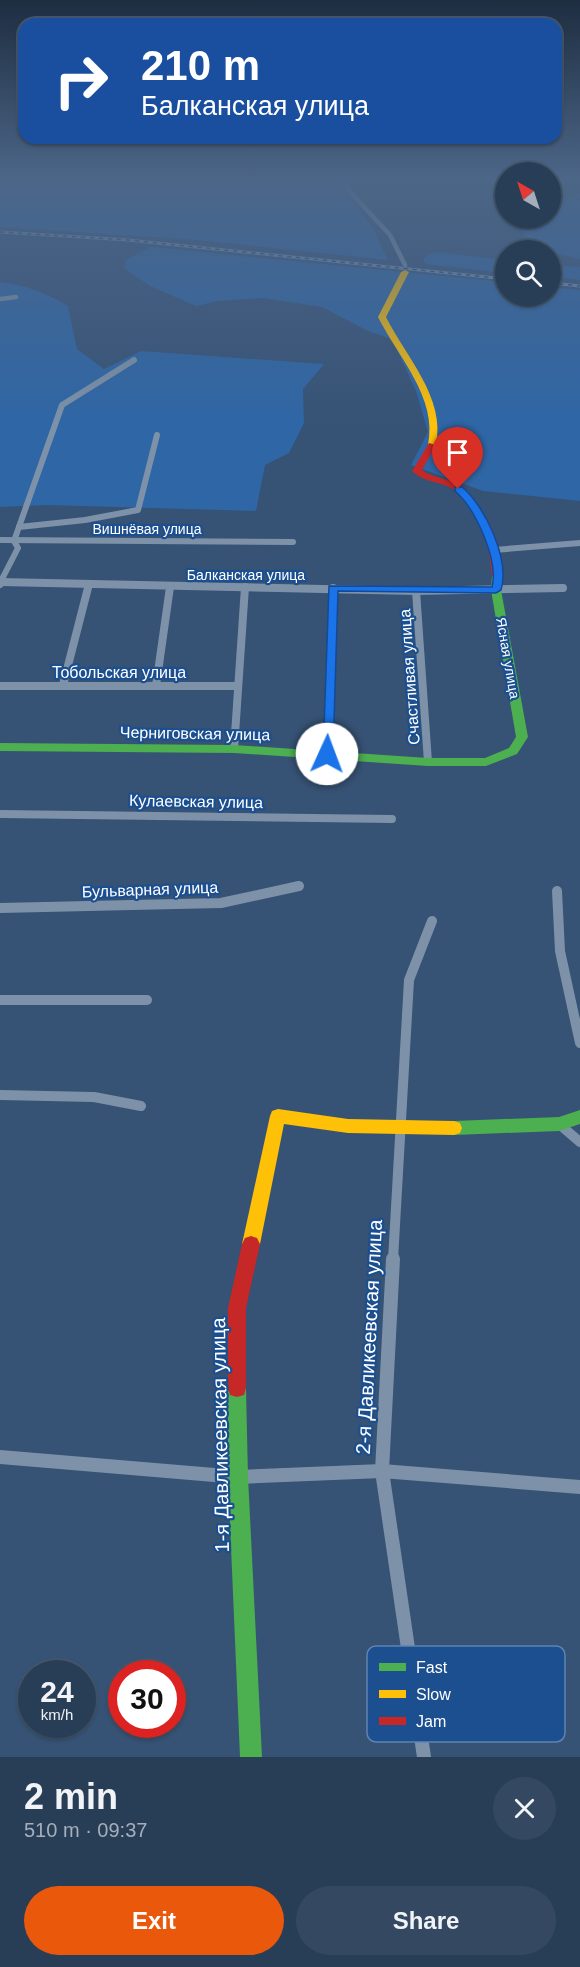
<!DOCTYPE html>
<meta charset="utf-8">
<style>
:root{--surface:#283e57;--page:#344961;--text:#f1f3f6;--muted:#a5aeba;--line:#44576d;--accent:#ea580c}
body{margin:0;font-family:Arial,sans-serif;background:var(--page);color:var(--text);height:100vh;display:flex;flex-direction:column;font-size:22px;white-space:nowrap}
*{box-sizing:border-box;margin:0}
p{font-size:20px;color:var(--muted)}
.icon{flex:none;width:33px;height:33px;fill:none;stroke:currentColor;stroke-width:2;stroke-linecap:round;stroke-linejoin:round}
.map{position:relative;height:1757px;overflow:hidden}
.drawer{display:flex;flex-direction:column;background:var(--surface);flex:1}
.drawer>*{flex:none}
.banner{position:absolute;left:18px;top:18px;width:544px;height:126px;border-radius:18px;box-shadow:0 2px 4px #0004,0 0 0 2px var(--line);background:#1a4fa0;color:#fff;overflow:hidden}
.needle{width:39px;rotate:321deg}
.controls{position:absolute;left:495px;top:162px;display:grid;gap:12px}
.controls a{display:grid;place-items:center;width:66px;height:66px;border-radius:50%;background:var(--surface);box-shadow:0 2px 4px #0004,0 0 0 2px var(--line);font-size:30px}
.speed{position:absolute;left:18px;top:1660px;display:flex;gap:12px;font-size:30px;font-weight:700;text-align:center}
.speed>*{display:grid;place-content:center;width:78px;height:78px;border-radius:50%;background:var(--surface);box-shadow:0 2px 4px #0004,0 0 0 2px var(--line);line-height:1}
.speed small{font-size:15px;font-weight:400}
.speed .limit{border:9px solid #d22;background:#fff;color:#111}
.pin{position:absolute;display:grid;place-items:center;width:51px;height:51px;color:#fff;margin:-62px -26px;border-radius:50% 50% 50% 0;rotate:-45deg;box-shadow:0 0 6px #0007}
.pin .icon{rotate:45deg}
.me{position:absolute;width:66px;margin:-33px;rotate:2deg;stroke-linejoin:round;filter:drop-shadow(0 0 4px #0008)}
.turn{display:flex;align-items:center;gap:21px;height:126px;padding:0 24px;font-size:27px}
.turn .icon{width:78px;height:78px;stroke-width:2.5}
.turn b{display:block;font-size:42px;line-height:51px}
.round{display:grid;place-items:center;flex:none;width:63px;height:63px;border-radius:32px;background:var(--page)}
.headline{display:flex;align-items:center;justify-content:space-between;height:102px;padding:0 24px}
h1{font-size:36px;font-weight:700;line-height:45px}
.action{display:flex;gap:12px;margin-top:auto;padding:12px 24px}
.action a{flex:1;height:69px;border-radius:36px;background:var(--accent);color:#fff;font-size:24px;font-weight:700;line-height:69px;text-align:center}
.action a+a{background:var(--page);color:var(--text)}
.map>svg:first-child{display:block}
.green{fill:#2f66a5}
.lines{fill:none;stroke-linecap:round;stroke-linejoin:round}
.street-far4{stroke:#7d92a8;stroke-width:4.5}
.street-far3{stroke:#7d92a8;stroke-width:6}
.street-far2{stroke:#7d92a8;stroke-width:8}
.street-far1{stroke:#7d92a8;stroke-width:10}
.street{stroke:#7d92a8;stroke-width:14}
.fast{fill:#4caf50;fill-rule:evenodd}
.slow{fill:#ffc107;fill-rule:evenodd}
.jam{fill:#c62828;fill-rule:evenodd}
.rail-casing{stroke:#7e92a7;stroke-width:3}
.rail{stroke:#1b4f8f;stroke-width:1.5;stroke-dasharray:4.5;stroke-linecap:butt}
.route{fill:#1a73e8;stroke:#114b97;stroke-width:1.5}
.labels{text-anchor:middle;stroke-width:4.5;stroke-linejoin:round;paint-order:stroke}
.far-street-label{font-size:14px;fill:#fff;stroke:#1b4f8f}
.street-label{font-size:16px;fill:#fff;stroke:#1b4f8f}
.near-street-label{font-size:20px;fill:#fff;stroke:#1b4f8f}
.key{fill:#1b4f8f;stroke:#5f84b1;stroke-width:1.5}
.key-label{font-size:16px;fill:#fff}
</style>
<div class="map">
<svg width="580" height="1757" viewBox="0 0 580 1757">
<rect width="100%" height="100%" fill="#365274"/>
<g class="green">
<polygon points="0,177 337,177 373,229 388,260 198,240 0,227"/>
<path d="M 580,194 L 580,259 C 561,255 524,248 520,225 L 524,218 L 550,218 L 551,204 Z"/>
<polygon points="150,247 505,282 506,296 550,296 551,287 580,290 580,501 483,491 411,465 428,432 416,391 392,339 368,331 322,307 263,298 218,301 196,306 150,286 124,268 126,260"/>
<polygon points="437,252 505,260 505,273 426,264 423,261 427,255"/>
<polygon points="563,266 580,267 580,280 551,276 551,267"/>
<path d="M 0,282 C 26,285 46,293 68,306 L 77,349 L 104,369 L 141,351 L 324,364 L 303,389 L 304,423 L 289,453 L 265,465 L 256,511 L 46,505 L 0,507 Z"/>
</g>
<g class="lines">
<g class="street-far4">
<polyline points="340,177 351,193 390,235 405,265"/>
<polyline points="0,299 16,297"/>
</g>
<g class="street-far3">
<polyline points="19,527 85,520 138,510 157,435"/>
<polyline points="0,540 293,542"/>
<polyline points="494,550 580,543"/>
<polyline points="1,581 18,548 14,541 62,405 134,360"/>
</g>
<g class="street-far2">
<polyline points="0,582 416,591 563,588"/>
<polyline points="0,584 2,580"/>
<polyline points="416,591 428,762"/>
<polyline points="63,685 89,584"/>
<polyline points="0,686 238,686"/>
<polyline points="156,686 170,587"/>
<polyline points="234,749 245,587"/>
<polyline points="327,754 333,588"/>
<polyline points="0,814 392,819"/>
</g>
<g class="street-far1">
<polyline points="557,891 560,951 580,1043"/>
<polyline points="0,908 221,903 299,886"/>
<polyline points="0,1000 147,1000"/>
<polyline points="0,1095 94,1097 141,1106"/>
<polyline points="559,1124 580,1142"/>
<polyline points="393,1260 409,980 432,921"/>
</g>
<g class="street">
<polyline points="393,1259 382,1471 424,1757"/>
<polyline points="0,1457 238,1477 382,1471 580,1487"/>
</g>
<g class="fast">
<polygon points="497,573 502,576 501,590 528,737 517,754 486,766 428,766 234,753 0,751 0,743 234,745 428,758 485,758 509,748 516,737 491,590 492,576"/>
<polygon points="580,1110 580,1124 559,1131 454,1135 448,1133 446,1128 448,1123 454,1121 559,1117"/>
<polygon points="237,1379 244,1381 246,1388 248,1477 262,1757 240,1757 228,1477 228,1388 230,1381"/>
</g>
<g class="slow">
<path d="M 405,270 L 409,272 L 386,317 C 406,357 446,398 436,445 L 432,448 L 428,445 C 438,398 398,357 378,317 L 401,272 Z"/>
<polygon points="278,1109 348,1119 454,1121 460,1123 462,1128 460,1133 454,1135 348,1133 284,1124 260,1244 257,1250 251,1252 245,1250 242,1244 270,1116 272,1111"/>
</g>
<g class="jam">
<path d="M 429,443 L 436,445 L 422,470 C 433,478 446,478 457,484 C 480,497 509,552 501,578 L 497,579 L 492,576 C 489,544 480,501 447,486 C 435,481 422,481 412,471 Z"/>
<polygon points="251,1236 257,1238 260,1244 246,1308 246,1388 244,1395 237,1397 230,1395 228,1388 228,1308 242,1244 245,1238"/>
</g>
<defs>
<g id="rail">
<polyline points="0,232 128,240 506,279"/>
<polyline points="550,283 580,286"/>
</g>
</defs>
<use href="#rail" class="rail-casing"/>
<use href="#rail" class="rail"/>
</g>
<linearGradient id="sky" x2="0" y2="1"><stop stop-color="#1e2d40"/><stop offset="0.42" stop-color="#4c6688"/><stop offset="1" stop-color="#4c6688" stop-opacity="0"/></linearGradient>
<rect width="580" height="423" fill="url(#sky)"/>
<path class="route" d="M 455,487 L 462,487 C 485,506 510,559 501,590 L 496,593 L 338,591 L 333,754 L 332,757 L 323,757 L 329,586 L 492,587 C 499,560 475,508 455,491 Z"/>
<g class="labels">
<g class="far-street-label">
<text x="147" y="534">Вишнёвая улица</text>
<text x="246" y="580">Балканская улица</text>
<text transform="translate(508 658) rotate(80)" y="5">Ясная улица</text>
</g>
<g class="street-label">
<text x="119" y="678">Тобольская улица</text>
<text transform="translate(409 677) rotate(-94)" y="6">Счастливая улица</text>
<text transform="translate(195 733) rotate(1)" y="6">Черниговская улица</text>
<text transform="translate(196 801) rotate(1)" y="6">Кулаевская улица</text>
<text transform="translate(150 889) rotate(-2)" y="6">Бульварная улица</text>
</g>
<g class="near-street-label">
<text transform="translate(369 1337) rotate(-87)" y="7">2-я Давликеевская улица</text>
<text transform="translate(220 1435) rotate(-91)" y="7">1-я Давликеевская улица</text>
</g>
</g>
<rect x="367" y="1646" width="198" height="96" rx="9" class="key"/>
<rect x="379" y="1663" width="27" height="8" fill="#4caf50"/>
<rect x="379" y="1690" width="27" height="8" fill="#ffc107"/>
<rect x="379" y="1717" width="27" height="8" fill="#c62828"/>
<g class="key-label">
<text x="416" y="1673">Fast</text>
<text x="416" y="1700">Slow</text>
<text x="416" y="1727">Jam</text>
</g>
</svg>
<div class="controls">
<a><svg class="needle" viewBox="-14 -14 28 28"><path d="M0-13l5 13h-10z" fill="#e53935"/><path d="M0 13l5-13h-10z" fill="#a5aeba"/></svg></a>
<a><svg class="icon" aria-label="search" viewBox="0 0 24 24"><circle cx="10" cy="10" r="6"/><path d="M15 15l6 6"/></svg></a>
</div>
<div class="speed"><div>24<small>km/h</small></div><div class="limit">30</div></div>
<div class="pin" style="left:458px;top:489px;background:#d93025"><svg class="icon" aria-label="arrive" viewBox="0 0 24 24"><path d="M6 21V4h12l-3 4 3 4H6"/></svg></div>
<svg class="me" style="left:327px;top:754px" viewBox="-20 -20 40 40"><circle r="19" fill="#fff"/><path d="M0-13L10 11 0 6-10 11z" fill="#1a73e8"/></svg>
<div class="banner">
<div class="turn"><svg class="icon" aria-label="right" viewBox="0 0 24 24"><path d="M7 20v-9h11M14 6l5 5-5 5"/></svg><div><b>210 m</b>Балканская улица</div></div>
</div>
</div>
<section class="drawer">
<div class="headline"><div><h1>2 min</h1><p>510 m · 09:37</p></div><a class="round"><svg class="icon" aria-label="close" viewBox="0 0 24 24"><path d="M6 6l12 12M18 6L6 18"/></svg></a></div>
<div class="action"><a>Exit</a><a>Share</a></div>
</section>
